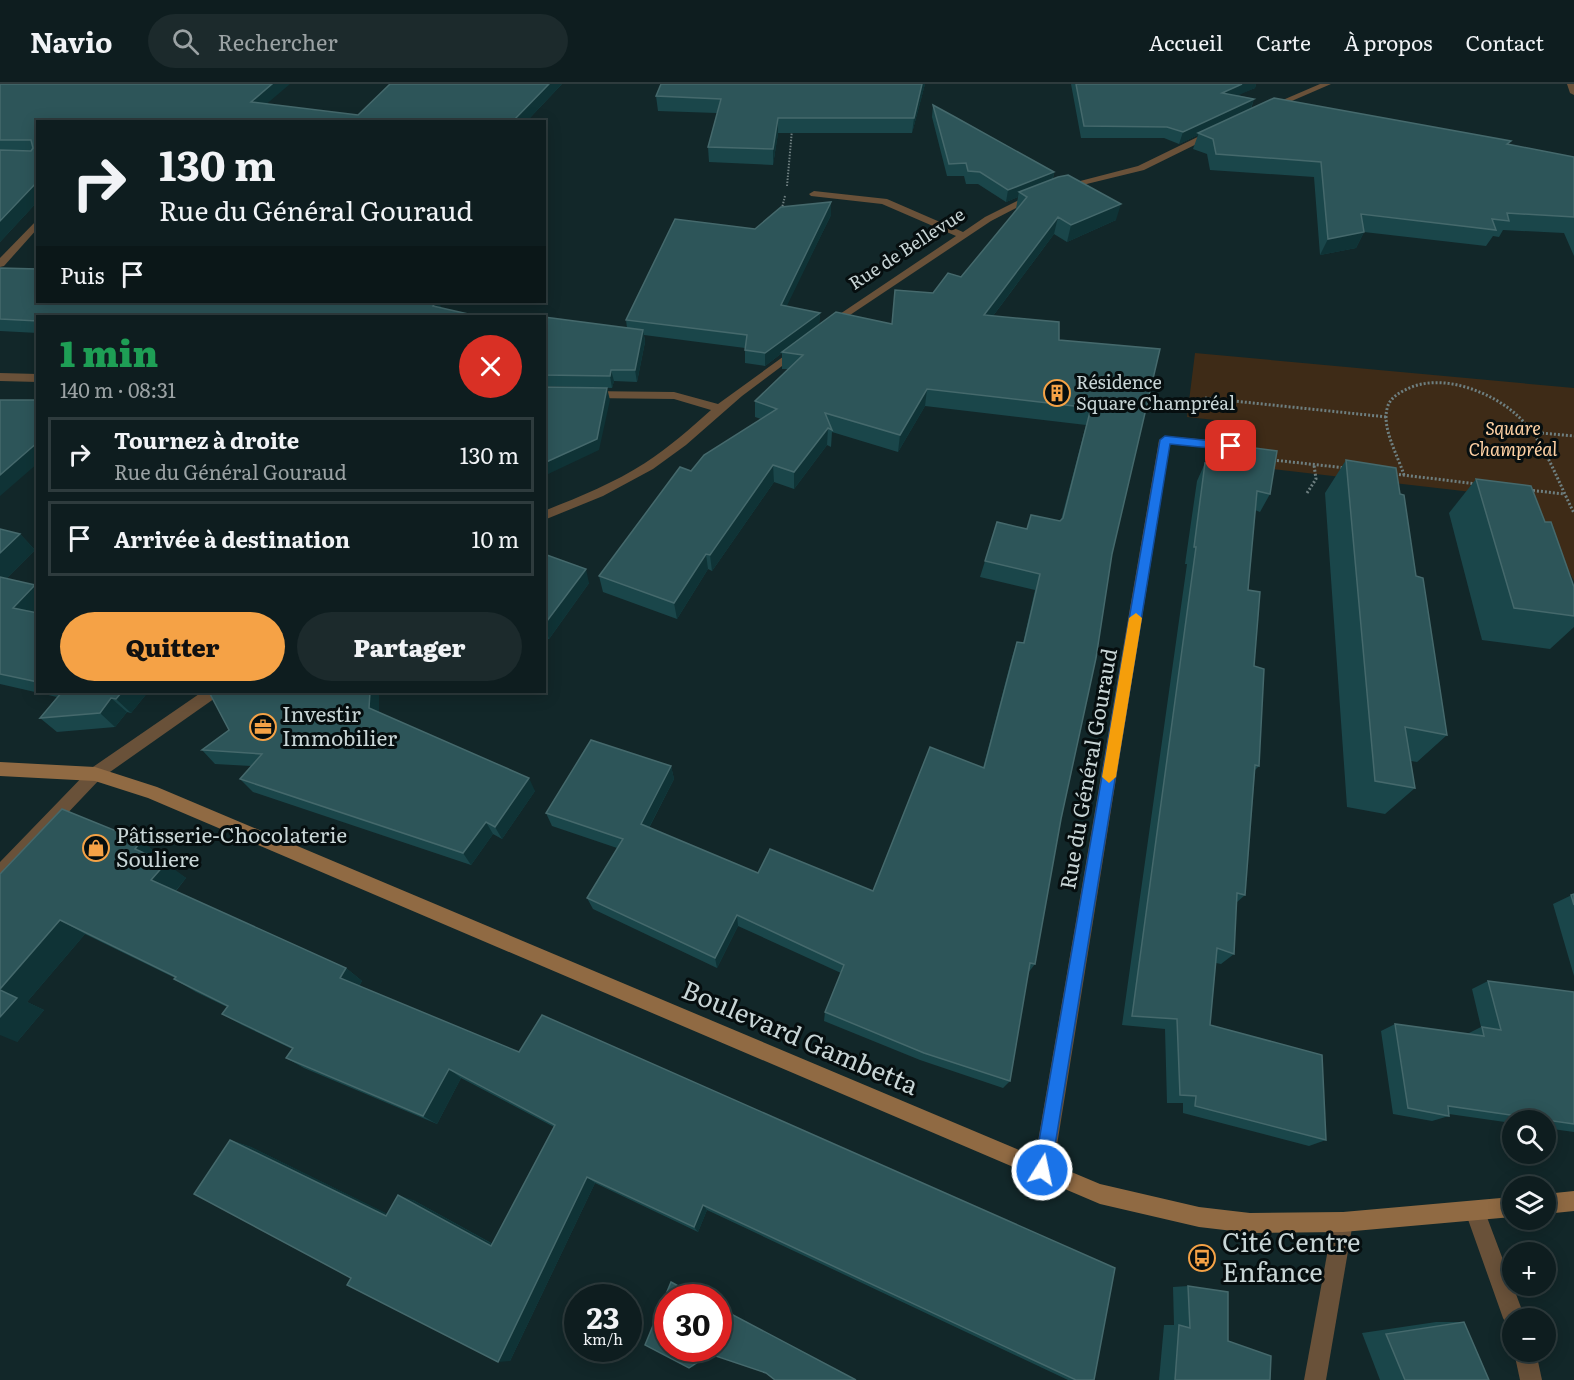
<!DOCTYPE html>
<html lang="fr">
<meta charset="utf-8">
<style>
:root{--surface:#0e1d1f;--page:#1c2a2c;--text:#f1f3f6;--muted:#9ba2a4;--line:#2e3b3d;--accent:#f5a246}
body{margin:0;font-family:Literata,serif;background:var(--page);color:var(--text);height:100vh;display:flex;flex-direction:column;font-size:22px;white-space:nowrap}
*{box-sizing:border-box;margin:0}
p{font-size:20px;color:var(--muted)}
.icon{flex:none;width:33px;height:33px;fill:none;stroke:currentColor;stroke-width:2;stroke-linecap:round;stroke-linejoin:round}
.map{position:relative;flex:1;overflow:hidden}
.drawer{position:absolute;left:36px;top:231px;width:510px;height:378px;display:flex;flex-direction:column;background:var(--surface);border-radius:0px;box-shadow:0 3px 15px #0003,0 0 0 2px var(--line)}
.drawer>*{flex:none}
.guide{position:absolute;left:36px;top:36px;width:510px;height:183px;border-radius:0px;box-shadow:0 3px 15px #0003,0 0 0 2px var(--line);background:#0e1d1f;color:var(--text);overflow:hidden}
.buttons{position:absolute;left:1502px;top:1026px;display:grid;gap:12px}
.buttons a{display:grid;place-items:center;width:54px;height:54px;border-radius:50%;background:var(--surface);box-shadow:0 3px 15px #0003,0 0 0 2px var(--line);font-size:30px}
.speed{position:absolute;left:564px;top:1200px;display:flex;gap:12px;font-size:30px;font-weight:700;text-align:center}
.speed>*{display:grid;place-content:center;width:78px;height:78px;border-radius:50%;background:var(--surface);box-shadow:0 3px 15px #0003,0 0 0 2px var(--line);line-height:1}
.speed small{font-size:15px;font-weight:400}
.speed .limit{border:9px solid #d22;background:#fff;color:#111}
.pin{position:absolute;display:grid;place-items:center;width:51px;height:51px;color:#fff;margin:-26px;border-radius:12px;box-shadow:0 3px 9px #0006}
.me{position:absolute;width:66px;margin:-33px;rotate:10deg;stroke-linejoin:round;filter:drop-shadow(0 0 4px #0008)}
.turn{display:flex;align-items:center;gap:21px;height:126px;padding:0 24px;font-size:27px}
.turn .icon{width:78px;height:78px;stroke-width:2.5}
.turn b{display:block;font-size:42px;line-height:51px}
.then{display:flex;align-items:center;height:57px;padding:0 24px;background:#0003;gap:12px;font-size:22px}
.round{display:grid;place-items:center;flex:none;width:63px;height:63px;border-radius:32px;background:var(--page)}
.summary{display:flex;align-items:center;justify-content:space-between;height:102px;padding:0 24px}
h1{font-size:36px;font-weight:800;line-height:45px;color:#1e9e55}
.action{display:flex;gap:12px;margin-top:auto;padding:12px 24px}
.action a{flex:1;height:69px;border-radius:36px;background:var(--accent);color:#111;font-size:24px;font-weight:800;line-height:69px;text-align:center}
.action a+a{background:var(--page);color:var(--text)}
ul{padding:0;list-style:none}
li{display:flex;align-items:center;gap:18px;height:75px;margin:0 12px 9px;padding:0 12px;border:3px solid var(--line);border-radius:0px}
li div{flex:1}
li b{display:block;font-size:22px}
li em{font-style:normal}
header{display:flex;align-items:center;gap:36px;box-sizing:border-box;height:84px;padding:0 30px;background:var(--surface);border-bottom:2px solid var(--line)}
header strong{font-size:28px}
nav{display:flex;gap:33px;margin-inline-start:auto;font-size:21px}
.search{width:420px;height:54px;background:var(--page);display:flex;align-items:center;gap:15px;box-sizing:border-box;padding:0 21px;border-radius:33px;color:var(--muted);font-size:22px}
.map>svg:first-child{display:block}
.green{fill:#3e2b17}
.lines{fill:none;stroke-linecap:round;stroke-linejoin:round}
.path-far1{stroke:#6e7f80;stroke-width:2;stroke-dasharray:1.5 1.5;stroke-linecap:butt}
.path{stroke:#6e7f80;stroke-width:3;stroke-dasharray:2 2;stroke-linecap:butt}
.service{fill:#695139;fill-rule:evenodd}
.minor{fill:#695139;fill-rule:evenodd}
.secondary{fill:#906a43;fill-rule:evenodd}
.wall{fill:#1a464a}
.shaded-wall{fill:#0f3336}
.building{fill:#2d5559;stroke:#45696c;stroke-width:1.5}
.route{fill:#1a73e8;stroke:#114b97;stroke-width:1.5}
.slow{fill:#f59e0b}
.labels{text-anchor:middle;stroke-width:6;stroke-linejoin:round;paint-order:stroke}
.far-street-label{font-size:18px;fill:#c8d5d6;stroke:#060e0f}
.far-poi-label{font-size:18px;fill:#c8d5d6;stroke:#060e0f;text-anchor:start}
.far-park-label{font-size:18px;font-style:italic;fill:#ffd1a4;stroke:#060e0f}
.poi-label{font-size:21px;fill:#c8d5d6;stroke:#060e0f;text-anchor:start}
.street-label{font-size:21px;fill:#c8d5d6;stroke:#060e0f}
.near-street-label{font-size:26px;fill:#c8d5d6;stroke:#060e0f}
.near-poi-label{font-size:26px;fill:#c8d5d6;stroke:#060e0f;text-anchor:start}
</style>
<header>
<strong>Navio</strong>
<div class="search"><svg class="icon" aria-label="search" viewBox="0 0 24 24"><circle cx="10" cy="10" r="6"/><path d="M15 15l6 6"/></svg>Rechercher</div>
<nav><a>Accueil</a><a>Carte</a><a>À propos</a><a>Contact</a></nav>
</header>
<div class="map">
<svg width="1574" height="1296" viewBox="0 0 1574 1296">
<rect width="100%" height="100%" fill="#122729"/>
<polygon class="green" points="1195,269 1574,304 1574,497 1532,415 1230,380 1233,338 1187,333"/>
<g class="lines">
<g class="path-far1">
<polyline points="787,102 792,46"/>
<polyline points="781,128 785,112"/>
</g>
<g class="path">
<polyline points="1205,314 1387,333"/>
<polyline points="1530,348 1574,352"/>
<polyline points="1273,376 1346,384"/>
<polyline points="1395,390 1477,400"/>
<path d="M 1404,391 C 1398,372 1382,345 1387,325 C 1389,315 1397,310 1405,306 C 1440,287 1493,308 1519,333 C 1545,358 1558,398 1574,429"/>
<polyline points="1529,406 1564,410"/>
<polyline points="1307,409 1316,395 1314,381"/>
</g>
<polygon class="service" points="1343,1128 1350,1131 1353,1138 1326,1296 1304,1296 1333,1138 1336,1131"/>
<g class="minor">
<polygon points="1320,0 1331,0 1271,26 1264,24"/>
<polygon points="1567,0 1574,0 1574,11 1570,9"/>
<polygon points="1214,45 1218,48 1217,50 1144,86 1062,106 1057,103 1138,82"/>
<polygon points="814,107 887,115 963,148 985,133 1031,110 1039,112 991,137 829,245 825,244 825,240 956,152 882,120 811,112 809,110"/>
<polygon points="38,135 38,144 4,182 0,183 0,174"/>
<path d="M 798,262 L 802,263 L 802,267 L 742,312 L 686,361 L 653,385 L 603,412 L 544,436 L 544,427 C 579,413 614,399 645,379 C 669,363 690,345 711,326 L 674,315 L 589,314 L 585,313 L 585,307 L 674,308 L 718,320 Z"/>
<polygon points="0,289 38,290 38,298 0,297"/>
<polygon points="1165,352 1231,358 1237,362 1231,366 1170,360 1053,1086 1050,1093 1043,1096 1036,1093 1033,1086 1159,356"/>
<polygon points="202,608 220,608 218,612 100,695 6,794 0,797 0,778 90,685"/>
<polygon points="1475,1117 1482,1120 1525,1234 1512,1234 1512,1244 1507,1241 1503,1234 1465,1127 1468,1120"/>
<polygon points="1514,1268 1536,1268 1542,1296 1520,1296"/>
</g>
<g class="secondary">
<polygon points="0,678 95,683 157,703 1100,1100 1199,1123 1250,1129 1343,1128 1512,1113 1512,1133 1343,1148 1250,1149 1199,1143 1100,1120 148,714 95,697 0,692"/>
<polygon points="1574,1107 1574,1127 1545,1130 1545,1110"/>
</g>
</g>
<g class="wall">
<polygon points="0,0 267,20 358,31 562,0 526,38 38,38 38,117 0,158"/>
<polygon points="925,0 912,49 778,49 773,81 709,78 708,63 717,29 658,27 656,12"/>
<polygon points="1071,0 1256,0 1255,4 1237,11 1254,15 1251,25 1509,61 1574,73 1574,172 1564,149 1503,146 1499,153 1493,152 1486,162 1364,148 1356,164 1320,171 1314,93 1210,86 1207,70 1193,65 1198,51 1179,60 1164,54 1081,54"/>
<polygon points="933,21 1054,88 1053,95 1116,136 1067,158 1054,150 993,232 1059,256 1160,265 1112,470 1061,735 1035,880 1028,889 1010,997 1003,1004 920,976 824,937 825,928 841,889 738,842 717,884 593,825 587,814 617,764 552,742 546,729 671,682 674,695 649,744 758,789 873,807 983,684 1012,573 1017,558 1023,559 1035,506 980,493 985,477 1027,445 1060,437 1061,436 1086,341 925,322 898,368 832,348 831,363 827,361 794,405 774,398 712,487 708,485 677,535 603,508 599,492 691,387 761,335 755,333 755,317 788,285 782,285 782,269 765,282 745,279 745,264 644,251 645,258 637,298 614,297 612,304 544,302 544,233 627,244 626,236 755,145 831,131 786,222 820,229 819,241 892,240 895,206 933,209 961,193 1017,125 1016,125 1018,113 1006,118 978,100 966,100 964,92 947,92 932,33"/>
<polygon points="0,184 38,218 439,218 441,224 38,232 38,249 0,247"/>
<polygon points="1231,361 1270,410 1260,428 1255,426 1248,506 1254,582 1259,682 1255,686 1245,811 1236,819 1234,870 1221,880 1216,879 1210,941 1326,1056 1309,1062 1183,1029 1183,1019 1167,1019 1165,945 1122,941 1187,480 1185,480 1197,397 1205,379 1222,382 1222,379"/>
<polygon points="1346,376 1400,410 1447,651 1417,678 1411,677 1415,704 1385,730 1347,723 1325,409"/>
<polygon points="1476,395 1545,438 1574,503 1574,543 1550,565 1482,556 1449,429"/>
<polygon points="0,445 20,450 35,466 6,495 38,503 38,608 148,608 131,629 127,628 115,643 57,648 40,634 57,613 0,600"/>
<polygon points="544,470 589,499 549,555 544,554"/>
<polygon points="209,608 379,608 379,628 535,707 502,755 493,750 471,781 253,708 240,695 251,682 215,680 202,666 229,646"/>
<polygon points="141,757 162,773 159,776 186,794 176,807 346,884 362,897 359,902 1094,1296 1068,1296 707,1126 698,1148 595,1099 510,1277 351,1194 230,1056 251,1063 387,1130 413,1116 493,1160 554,1043 461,994 437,1040 304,984 286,974 292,965 242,941 222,930 227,923 196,908 174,895 175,894 85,850 27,918 44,926 17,958 0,790"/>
<polygon points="1574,810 1574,892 1553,820"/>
<polygon points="1488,897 1574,908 1574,1048 1545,1044 1545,1036 1512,1036 1512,1039 1449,1030 1449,1032 1432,1037 1393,1030 1381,947 1395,940 1467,950 1481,943 1472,905"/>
<polygon points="1188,1202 1228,1257 1270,1296 1159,1296 1164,1241 1174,1241 1173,1203"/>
<polygon points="1436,1238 1464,1238 1489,1296 1380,1296 1362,1249"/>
</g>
<g class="shaded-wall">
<polygon points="272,0 290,0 256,29 251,18"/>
<polygon points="549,0 562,0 526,38 512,38"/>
<polygon points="922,0 925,0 912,49 914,34"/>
<polygon points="1242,0 1256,0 1255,4 1218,20 1222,9"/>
<polygon points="1254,15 1250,26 1198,49 1198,51 1179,60 1183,48"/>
<polygon points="778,34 778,49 773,81 773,65"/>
<polygon points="1054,88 1051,100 1019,108 1018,113 1006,118 1008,106"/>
<polygon points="37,97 38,117 0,158 0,137"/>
<polygon points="831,118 831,131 781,234 781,221"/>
<polygon points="1121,120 1116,136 1067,158 1071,141"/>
<polygon points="1058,133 1054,150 981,248 984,231"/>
<polygon points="1364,148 1356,164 1320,171 1328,155"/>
<polygon points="436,218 439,218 442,227 433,222"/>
<polygon points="820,229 819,242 782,268 782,269 765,282 765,269"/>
<polygon points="643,246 645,258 637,298 635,286"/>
<polygon points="611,286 614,297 612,304 610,292"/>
<polygon points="607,304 610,316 599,366 544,392 544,379"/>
<polygon points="927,305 925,322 898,368 900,351"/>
<polygon points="828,344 827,361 794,405 794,388"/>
<polygon points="38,358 38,379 0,412 0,391"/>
<polygon points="773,381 774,398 712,487 710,471"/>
<polygon points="20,450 35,466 0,501 0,469"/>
<polygon points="706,470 708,485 677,535 674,519"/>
<polygon points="586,485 589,499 549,555 544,541"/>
<polygon points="35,501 38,503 38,530 13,524"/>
<polygon points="122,608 148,608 131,629 116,615"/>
<polygon points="370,608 379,608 379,638 369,624"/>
<polygon points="111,614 127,628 115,643 100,629"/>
<polygon points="671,682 674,695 644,753 641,740"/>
<polygon points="529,694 535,707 502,755 495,743"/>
<polygon points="486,738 493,750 471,781 463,769"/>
<polygon points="141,757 162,773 156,780 135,765"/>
<polygon points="166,779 186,794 172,811 151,796"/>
<polygon points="737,831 738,842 717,884 715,874"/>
<polygon points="60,836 85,850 27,918 44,926 17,958 0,951 0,905"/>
<polygon points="346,884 362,897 356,906 340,894"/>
<polygon points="449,985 461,994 437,1040 423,1032"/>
<polygon points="230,1056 251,1063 402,1137 386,1132"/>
<polygon points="587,1093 595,1099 510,1277 498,1278"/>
<polygon points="398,1111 413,1116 503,1166 491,1162"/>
<polygon points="703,1121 707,1126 698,1148 694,1143"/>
<polygon points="713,1269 693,1283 689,1284 710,1270"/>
</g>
<g class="building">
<polygon points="0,0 272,0 251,18 358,31 390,0 549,0 512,38 38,38 38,97 0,137 0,66 31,67 33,64 31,56 0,56"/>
<polygon points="661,0 922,0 914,34 778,34 773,65 708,63 721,15 656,12"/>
<polygon points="1076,0 1242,0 1222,9 1254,15 1183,48 1167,43 1084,42"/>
<polygon points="1274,14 1511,57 1507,60 1574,73 1574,133 1507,129 1509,137 1492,135 1496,146 1361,130 1364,148 1328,155 1321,78 1216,70 1213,55 1198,49"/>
<polygon points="933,21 955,33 1054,88 1008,106 980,88 968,87 966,79 949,80"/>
<polygon points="1068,91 1121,120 1071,141 1058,133 984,231 1059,238 1059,256 1160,265 1112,470 1096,574 1061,735 1035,880 1030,879 1010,997 924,969 825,928 844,881 737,831 715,874 587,814 623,755 546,729 591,656 671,682 641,740 758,789 770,765 873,807 930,663 984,684 1017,558 1024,559 1040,490 985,477 997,438 1027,445 1031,431 1060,437 1063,434 1091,324 927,305 900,351 825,329 832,346 828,344 794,388 773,381 710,471 706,470 674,519 599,492 680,383 691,387 704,371 777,325 755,317 803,271 782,268 836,228 892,240 895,206 933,209 948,189 961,193 1027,113 1019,108 1058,93"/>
<polygon points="831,118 781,221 820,229 765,269 745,266 747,251 626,236 675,135 755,145 781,123"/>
<polygon points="0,184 38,185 38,218 436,218 433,222 477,232 38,232 38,237 0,235"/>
<polygon points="544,233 643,246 635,286 611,286 610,292 544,291"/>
<polygon points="544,303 607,304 597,355 544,379"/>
<polygon points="0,316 38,316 38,358 0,391"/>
<polygon points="1231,361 1277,367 1270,410 1257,407 1248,506 1260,508 1254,582 1264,585 1259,682 1255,681 1245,811 1237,809 1234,870 1217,864 1210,941 1322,971 1326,1056 1195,1022 1196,1012 1180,1011 1177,935 1132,932 1196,463 1194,463 1205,379 1231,384"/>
<polygon points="1346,376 1396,384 1400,410 1404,411 1416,492 1423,494 1447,651 1405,643 1415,704 1375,697"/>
<polygon points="1476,395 1531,402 1545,438 1551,438 1574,503 1574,532 1514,524"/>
<polygon points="0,445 20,450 0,469"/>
<polygon points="544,470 586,485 544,541"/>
<polygon points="0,493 35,501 13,524 38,529 38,598 0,590"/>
<polygon points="62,608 122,608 116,615 111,614 100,629 40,634"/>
<polygon points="209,608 370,608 369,624 529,694 495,743 486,738 463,769 240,695 262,670 202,666 229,646"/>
<polygon points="62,725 141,757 135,765 166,779 151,796 346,884 340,894 519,968 542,931 1115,1184 1094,1296 1076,1296 703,1121 694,1143 587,1093 498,1278 347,1201 351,1194 194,1110 230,1056 386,1132 398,1111 491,1162 555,1041 449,985 423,1032 286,974 293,964 222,930 228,922 174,895 176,893 60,836 0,905 0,790"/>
<polygon points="1574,810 1574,821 1571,811"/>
<polygon points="1488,897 1574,908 1574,1040 1448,1022 1449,1032 1408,1024 1395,940 1484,952 1482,943 1501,946"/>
<polygon points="0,906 17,914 0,933"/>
<polygon points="671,1198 700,1214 668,1214 668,1264 718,1264 718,1223 856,1296 775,1296 766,1289 710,1270 689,1284 645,1261"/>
<polygon points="1188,1202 1228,1208 1228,1257 1271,1272 1270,1296 1175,1296 1179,1241 1190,1244"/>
<polygon points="1464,1238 1489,1296 1405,1296 1386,1250"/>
</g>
<polygon class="route" points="1165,352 1231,359 1236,362 1231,366 1170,360 1051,1086 1049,1092 1042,1095 1036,1092 1034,1086 1160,356"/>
<polygon class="slow" points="1136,529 1142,534 1116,693 1109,699 1102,693 1129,534"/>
<defs>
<symbol id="building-ring" viewBox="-11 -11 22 22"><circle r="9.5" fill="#060e0f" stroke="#f5a246" stroke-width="1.5"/><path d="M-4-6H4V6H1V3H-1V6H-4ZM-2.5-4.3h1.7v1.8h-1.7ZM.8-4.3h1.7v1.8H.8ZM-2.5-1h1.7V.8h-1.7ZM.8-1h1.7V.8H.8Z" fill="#f5a246"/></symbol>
<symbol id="office-ring" viewBox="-11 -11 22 22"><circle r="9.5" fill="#060e0f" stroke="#f5a246" stroke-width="1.5"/><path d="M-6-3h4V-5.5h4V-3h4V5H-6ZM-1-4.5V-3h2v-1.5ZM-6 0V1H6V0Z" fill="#f5a246"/></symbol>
<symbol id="shop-ring" viewBox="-11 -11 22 22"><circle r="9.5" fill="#060e0f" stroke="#f5a246" stroke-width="1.5"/><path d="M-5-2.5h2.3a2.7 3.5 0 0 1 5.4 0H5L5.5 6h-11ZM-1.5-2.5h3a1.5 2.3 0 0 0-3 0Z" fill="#f5a246"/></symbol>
<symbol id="bus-ring" viewBox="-11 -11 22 22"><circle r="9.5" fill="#060e0f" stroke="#f5a246" stroke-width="1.5"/><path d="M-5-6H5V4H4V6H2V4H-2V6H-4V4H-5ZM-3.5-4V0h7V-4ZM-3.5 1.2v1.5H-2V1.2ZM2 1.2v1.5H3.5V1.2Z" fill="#f5a246"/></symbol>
</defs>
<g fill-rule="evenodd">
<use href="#building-ring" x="1042" y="294" width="30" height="30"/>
<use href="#office-ring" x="248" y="628" width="30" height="30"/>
<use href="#shop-ring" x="81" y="749" width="30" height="30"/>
<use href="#bus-ring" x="1187" y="1159" width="30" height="30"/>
</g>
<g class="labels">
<g class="far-street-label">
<text transform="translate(907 165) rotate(-33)" y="6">Rue de Bellevue</text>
</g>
<g class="far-poi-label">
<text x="1076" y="305">Résidence<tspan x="1076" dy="21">Square Champréal</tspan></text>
</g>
<g class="far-park-label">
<text x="1513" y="351">Square<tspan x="1513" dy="21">Champréal</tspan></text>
</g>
<g class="poi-label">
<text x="282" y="638">Investir<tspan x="282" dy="24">Immobilier</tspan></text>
<text x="116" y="759">Pâtisserie-Chocolaterie<tspan x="116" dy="24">Souliere</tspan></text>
</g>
<g class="street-label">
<text transform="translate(1089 685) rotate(-80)" y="7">Rue du Général Gouraud</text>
</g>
<g class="near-street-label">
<text transform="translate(800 954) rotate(23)" y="9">Boulevard Gambetta</text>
</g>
<g class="near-poi-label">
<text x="1222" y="1168">Cité Centre<tspan x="1222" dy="30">Enfance</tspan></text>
</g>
</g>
</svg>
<div class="buttons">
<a><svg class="icon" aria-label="search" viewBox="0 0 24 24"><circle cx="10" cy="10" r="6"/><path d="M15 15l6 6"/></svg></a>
<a><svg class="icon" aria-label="layers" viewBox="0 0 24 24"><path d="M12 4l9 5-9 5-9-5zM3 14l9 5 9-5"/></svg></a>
<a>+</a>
<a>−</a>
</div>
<div class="speed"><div>23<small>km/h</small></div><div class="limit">30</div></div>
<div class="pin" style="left:1231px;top:362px;background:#d93025"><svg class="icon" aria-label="arrive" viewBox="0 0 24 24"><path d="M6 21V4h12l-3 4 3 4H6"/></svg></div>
<svg class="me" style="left:1042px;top:1086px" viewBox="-20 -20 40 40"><circle r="17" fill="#1a73e8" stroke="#fff" stroke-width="3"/><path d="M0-11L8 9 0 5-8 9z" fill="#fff"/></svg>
<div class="guide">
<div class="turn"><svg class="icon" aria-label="right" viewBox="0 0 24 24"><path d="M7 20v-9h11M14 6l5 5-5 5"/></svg><div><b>130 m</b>Rue du Général Gouraud</div></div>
<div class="then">Puis<svg class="icon" aria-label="arrive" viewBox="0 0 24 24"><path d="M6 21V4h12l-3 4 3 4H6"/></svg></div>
</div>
<section class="drawer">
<div class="summary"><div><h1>1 min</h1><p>140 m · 08:31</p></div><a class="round" style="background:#d93025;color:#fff"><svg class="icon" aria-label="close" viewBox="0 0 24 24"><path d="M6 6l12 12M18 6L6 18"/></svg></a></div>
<ul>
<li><svg class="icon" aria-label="right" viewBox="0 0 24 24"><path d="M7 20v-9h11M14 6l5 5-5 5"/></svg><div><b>Tournez à droite</b><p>Rue du Général Gouraud</p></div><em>130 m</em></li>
<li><svg class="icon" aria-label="arrive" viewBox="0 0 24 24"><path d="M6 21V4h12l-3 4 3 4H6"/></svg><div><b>Arrivée à destination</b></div><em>10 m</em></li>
</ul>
<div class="action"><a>Quitter</a><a>Partager</a></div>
</section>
</div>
